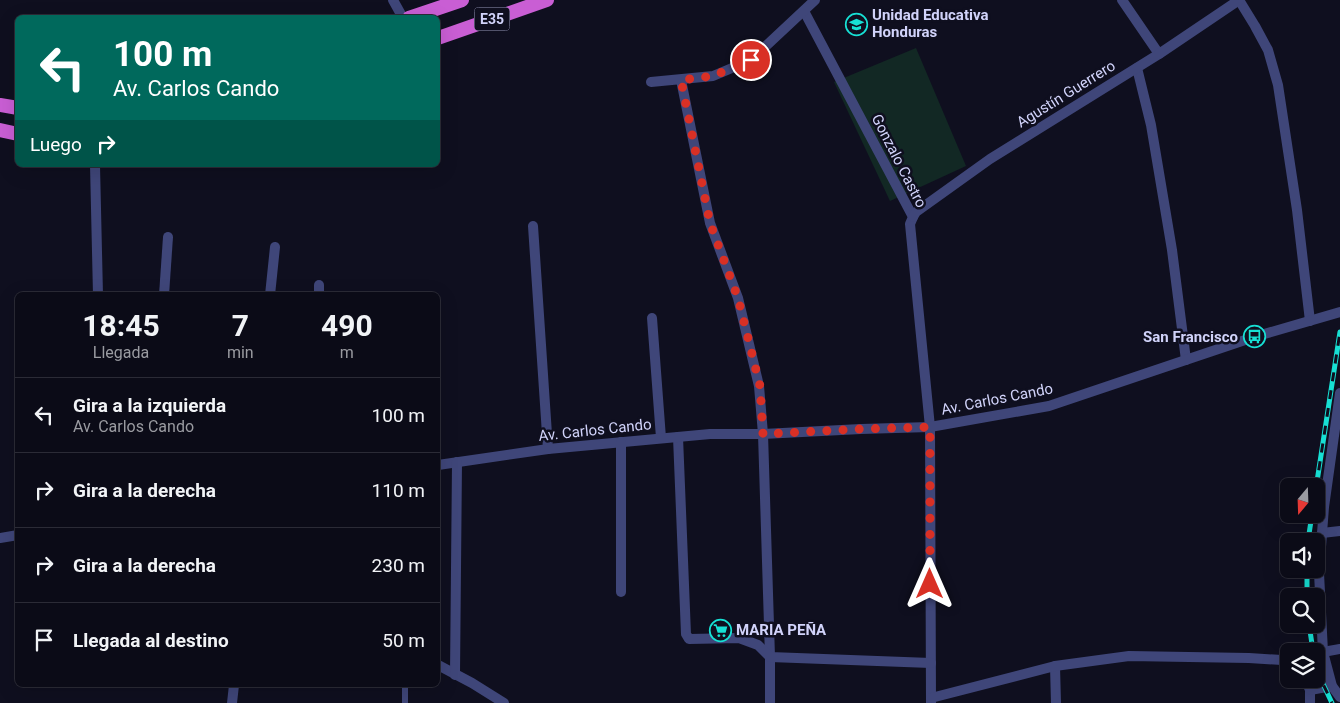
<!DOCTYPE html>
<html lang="es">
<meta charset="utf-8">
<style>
:root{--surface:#0b0b17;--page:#141420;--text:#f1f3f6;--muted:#9a9ba1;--line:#2b2b36}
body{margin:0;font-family:Roboto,sans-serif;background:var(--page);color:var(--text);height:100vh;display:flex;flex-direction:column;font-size:19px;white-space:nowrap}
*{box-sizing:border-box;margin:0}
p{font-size:16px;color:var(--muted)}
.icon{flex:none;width:28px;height:28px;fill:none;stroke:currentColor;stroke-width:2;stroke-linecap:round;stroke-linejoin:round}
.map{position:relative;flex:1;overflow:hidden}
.sheet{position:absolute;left:15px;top:292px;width:425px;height:395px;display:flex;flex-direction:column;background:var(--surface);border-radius:8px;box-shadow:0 5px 20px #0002,0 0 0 1px var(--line)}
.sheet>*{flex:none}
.hud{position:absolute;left:15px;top:15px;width:425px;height:152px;border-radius:8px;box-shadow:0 5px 20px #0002,0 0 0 1px var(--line);background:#00695c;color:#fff;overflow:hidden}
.needle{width:32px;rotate:199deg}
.tools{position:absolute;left:1280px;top:478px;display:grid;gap:10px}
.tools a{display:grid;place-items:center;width:45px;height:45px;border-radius:8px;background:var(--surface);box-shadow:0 5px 20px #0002,0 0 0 1px var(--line);font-size:25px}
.pin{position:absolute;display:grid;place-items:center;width:42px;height:42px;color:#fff;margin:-21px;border:2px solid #fff;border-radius:50%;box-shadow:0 1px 5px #0007}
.me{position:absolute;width:55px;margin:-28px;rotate:0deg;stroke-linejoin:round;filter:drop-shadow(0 0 4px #0008)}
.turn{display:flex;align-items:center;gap:18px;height:105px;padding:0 15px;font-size:22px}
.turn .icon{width:65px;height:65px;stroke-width:2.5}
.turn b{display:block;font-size:35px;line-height:42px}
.then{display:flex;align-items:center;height:48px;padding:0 15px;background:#0003;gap:10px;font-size:19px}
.eta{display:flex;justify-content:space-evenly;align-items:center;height:85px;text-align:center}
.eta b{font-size:30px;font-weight:700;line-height:35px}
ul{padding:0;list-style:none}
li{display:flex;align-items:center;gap:15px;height:75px;padding:0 15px;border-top:1px solid var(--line)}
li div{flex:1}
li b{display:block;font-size:19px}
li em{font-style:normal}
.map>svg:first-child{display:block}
.green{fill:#122824}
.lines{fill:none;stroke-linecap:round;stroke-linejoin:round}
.service{stroke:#3f4679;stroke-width:6}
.minor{stroke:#3f4679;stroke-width:10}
.tertiary{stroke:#3f4679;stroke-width:10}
.trunk{stroke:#c95ed4;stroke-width:14}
.rail-casing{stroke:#17e0d4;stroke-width:5}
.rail{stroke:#0f0f1f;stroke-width:3;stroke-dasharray:9;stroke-linecap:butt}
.route{stroke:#d93025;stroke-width:9;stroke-dasharray:0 16.2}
.labels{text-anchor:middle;stroke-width:5;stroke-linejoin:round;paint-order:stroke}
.shield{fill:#0f0f1f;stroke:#9798b8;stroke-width:1}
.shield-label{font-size:14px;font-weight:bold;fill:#d1d3fa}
.poi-label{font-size:15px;font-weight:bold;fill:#d1d3fa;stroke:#0f0f1f;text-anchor:start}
.street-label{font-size:15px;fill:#d1d3fa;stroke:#0f0f1f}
</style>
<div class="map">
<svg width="1340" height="703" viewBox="0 0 1340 703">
<rect width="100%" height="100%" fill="#0f0f1f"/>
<polygon class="green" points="916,48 966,166 890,201 834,82"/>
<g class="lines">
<polyline class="service" points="405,703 405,685"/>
<g class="minor">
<polyline points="393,0 403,18"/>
<polyline points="1122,0 1159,54"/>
<polyline points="1239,0 1255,26 1268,50 1278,85 1297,210 1310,321"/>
<polyline points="804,11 913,217 910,224 930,427 931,703"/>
<polyline points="1137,68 1151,125 1172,250 1186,360"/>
<polyline points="681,80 710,223 738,298 759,386 763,434 770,657 770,703"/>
<polyline points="651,82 713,76 751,60 815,0"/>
<polyline points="95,165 98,295"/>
<polyline points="913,217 916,212 990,159 1159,54 1239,0"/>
<polyline points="533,226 548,449"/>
<polyline points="164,295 168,237"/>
<polyline points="270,295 275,247"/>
<polyline points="319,295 319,285"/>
<polyline points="652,318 661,438"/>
<polyline points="678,437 686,634 689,639 739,638 758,645 770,657 931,663"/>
<polyline points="438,465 548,449 710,434 763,434 861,429 930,427 1049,406 1254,337 1340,312"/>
<polyline points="1322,533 1340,531"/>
<polyline points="0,538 18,535"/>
<polyline points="621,592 621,442"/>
<polyline points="1323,652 1340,649"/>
<polyline points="438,665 472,683 504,703"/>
<polyline points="1055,666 1056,703"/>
<polyline points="455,675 457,462"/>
<polyline points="1305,679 1310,690 1310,703"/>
<polyline points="1310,690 1332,686"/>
<polyline points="931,698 1055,666 1129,656 1249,658 1282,660 1289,663"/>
<polyline points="232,703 234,685"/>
</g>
<polyline class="tertiary" points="1340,393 1324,507 1319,573 1323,652 1332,686 1340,697"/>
<g class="trunk">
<polyline points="409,18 462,0"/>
<polyline points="438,38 547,0"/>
<polyline points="0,105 18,108"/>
<polyline points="0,130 18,134"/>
</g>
<defs>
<g id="rail">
<polyline points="1316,488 1340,332"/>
<polyline points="1308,541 1312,514"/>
<polyline points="1307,596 1307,569"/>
<polyline points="1309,624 1313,651"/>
<polyline points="1316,669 1332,703"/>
</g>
</defs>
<use href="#rail" class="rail-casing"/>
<use href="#rail" class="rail"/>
</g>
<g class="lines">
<polyline class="route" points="751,60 713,76 681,80 710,223 738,298 760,386 763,434 861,429 930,427 930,584"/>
</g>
<defs>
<symbol id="school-ring" viewBox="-11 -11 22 22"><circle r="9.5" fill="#0f0f1f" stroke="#17e0d4" stroke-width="1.5"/><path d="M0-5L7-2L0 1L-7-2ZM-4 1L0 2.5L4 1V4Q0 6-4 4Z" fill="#17e0d4"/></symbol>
<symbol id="bus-ring" viewBox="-11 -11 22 22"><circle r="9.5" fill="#0f0f1f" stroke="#17e0d4" stroke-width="1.5"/><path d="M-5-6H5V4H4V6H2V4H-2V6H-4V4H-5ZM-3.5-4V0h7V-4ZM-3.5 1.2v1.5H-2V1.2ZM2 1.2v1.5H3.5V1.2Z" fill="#17e0d4"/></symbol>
<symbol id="supermarket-ring" viewBox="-11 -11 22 22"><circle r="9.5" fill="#0f0f1f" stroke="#17e0d4" stroke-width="1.5"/><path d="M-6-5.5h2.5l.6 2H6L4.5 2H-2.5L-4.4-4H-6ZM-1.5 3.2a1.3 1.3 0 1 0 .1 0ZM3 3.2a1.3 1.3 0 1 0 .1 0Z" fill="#17e0d4"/></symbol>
</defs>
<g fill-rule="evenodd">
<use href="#school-ring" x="844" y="12" width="25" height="25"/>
<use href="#bus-ring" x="1242" y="324" width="25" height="25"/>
<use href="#supermarket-ring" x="708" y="618" width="25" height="25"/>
</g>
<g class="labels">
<rect class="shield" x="474.5" y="7.5" width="35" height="23" rx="4"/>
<g class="shield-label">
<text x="492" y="24">E35</text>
</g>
<g class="poi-label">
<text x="872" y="20">Unidad Educativa<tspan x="872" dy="17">Honduras</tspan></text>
<text x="1238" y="342" text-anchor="end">San Francisco</text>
<text x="736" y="635">MARIA PEÑA</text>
</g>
<g class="street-label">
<text transform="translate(1066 94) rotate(-32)" y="5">Agustín Guerrero</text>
<text transform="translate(899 161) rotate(63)" y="5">Gonzalo Castro</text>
<text transform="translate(997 399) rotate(-11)" y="5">Av. Carlos Cando</text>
<text transform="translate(595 430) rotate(-6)" y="5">Av. Carlos Cando</text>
</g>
</g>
</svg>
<div class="tools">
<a><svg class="needle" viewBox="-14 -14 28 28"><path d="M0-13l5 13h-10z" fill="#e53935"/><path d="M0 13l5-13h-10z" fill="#9a9ba1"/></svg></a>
<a><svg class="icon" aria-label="sound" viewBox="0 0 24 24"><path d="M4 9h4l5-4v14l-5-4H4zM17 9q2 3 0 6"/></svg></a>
<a><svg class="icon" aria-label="search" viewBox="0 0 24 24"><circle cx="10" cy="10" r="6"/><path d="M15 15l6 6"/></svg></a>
<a><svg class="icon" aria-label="layers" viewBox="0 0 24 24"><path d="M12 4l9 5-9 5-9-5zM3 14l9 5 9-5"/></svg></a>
</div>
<div class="pin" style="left:751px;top:60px;background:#d93025"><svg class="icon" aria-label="arrive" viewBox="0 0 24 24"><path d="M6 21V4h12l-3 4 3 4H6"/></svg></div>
<svg class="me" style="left:930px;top:584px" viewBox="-20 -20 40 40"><path d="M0-17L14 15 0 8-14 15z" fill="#d93025" stroke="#fff" stroke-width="4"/></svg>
<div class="hud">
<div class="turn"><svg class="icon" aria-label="left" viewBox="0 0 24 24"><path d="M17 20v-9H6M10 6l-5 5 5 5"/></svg><div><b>100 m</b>Av. Carlos Cando</div></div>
<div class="then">Luego<svg class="icon" aria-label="right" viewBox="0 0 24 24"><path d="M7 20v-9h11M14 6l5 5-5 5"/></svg></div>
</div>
<section class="sheet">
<div class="eta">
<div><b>18:45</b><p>Llegada</p></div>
<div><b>7</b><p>min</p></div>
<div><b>490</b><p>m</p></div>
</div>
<ul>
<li><svg class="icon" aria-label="left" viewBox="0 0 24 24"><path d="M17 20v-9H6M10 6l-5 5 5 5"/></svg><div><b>Gira a la izquierda</b><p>Av. Carlos Cando</p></div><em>100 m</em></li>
<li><svg class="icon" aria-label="right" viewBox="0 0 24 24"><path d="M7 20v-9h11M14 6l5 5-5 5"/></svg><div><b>Gira a la derecha</b></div><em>110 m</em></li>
<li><svg class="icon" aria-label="right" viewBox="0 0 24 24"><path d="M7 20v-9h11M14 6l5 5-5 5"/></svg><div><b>Gira a la derecha</b></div><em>230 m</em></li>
<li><svg class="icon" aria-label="arrive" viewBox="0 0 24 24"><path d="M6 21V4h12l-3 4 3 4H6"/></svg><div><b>Llegada al destino</b></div><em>50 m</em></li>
</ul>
</section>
</div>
